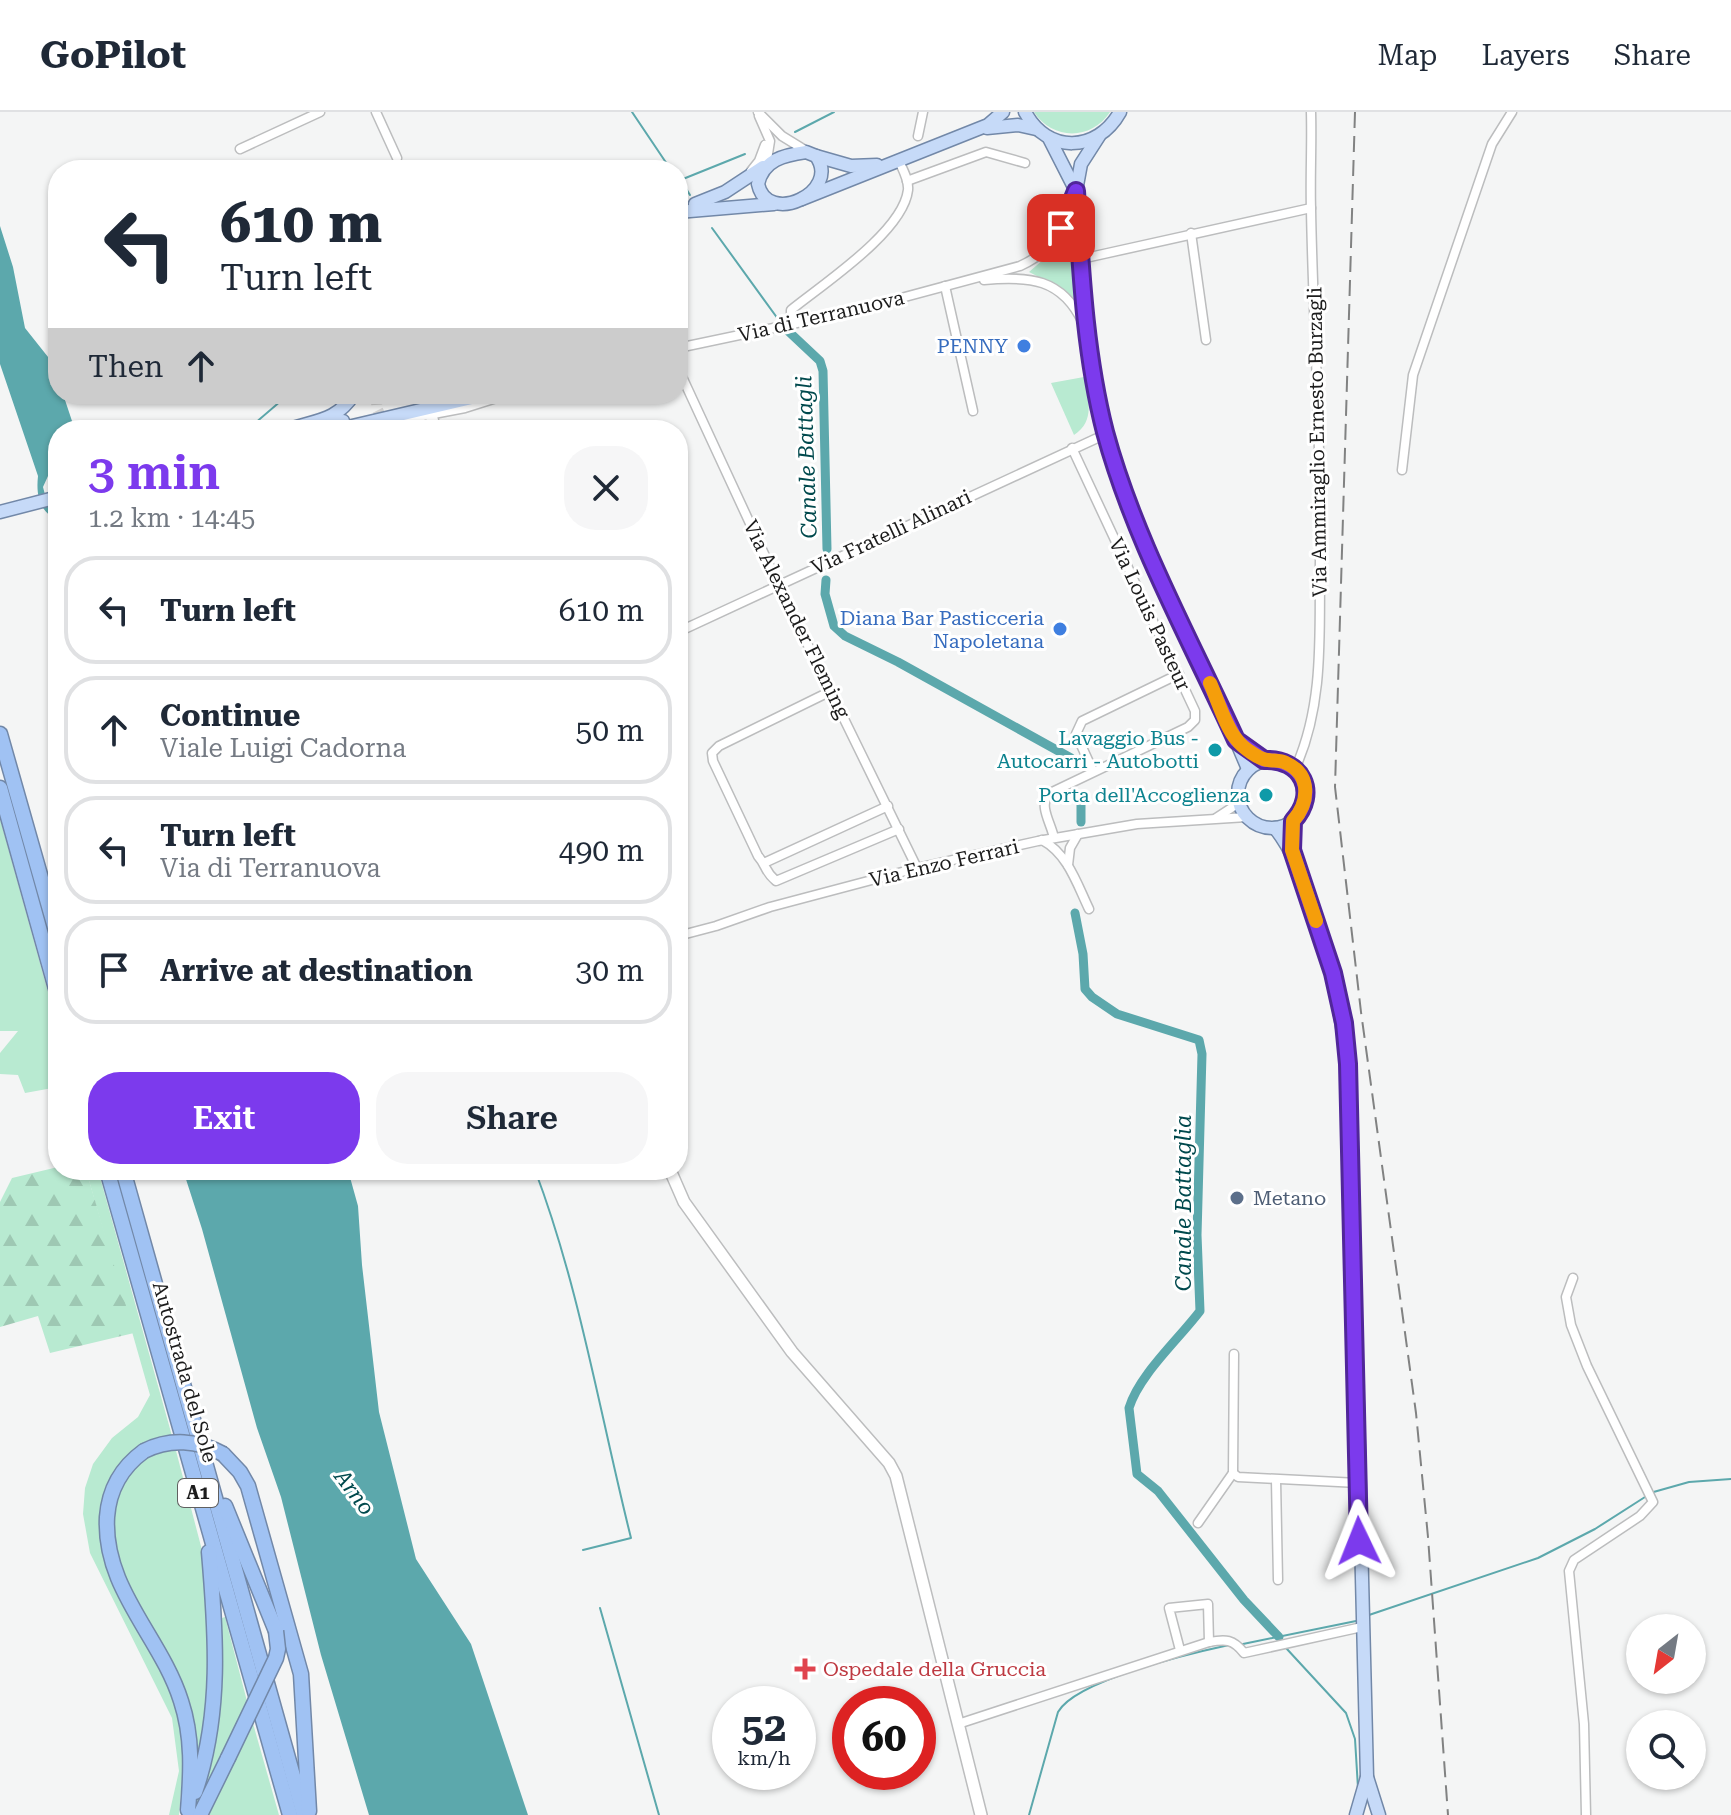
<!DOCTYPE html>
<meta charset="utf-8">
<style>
:root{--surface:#fff;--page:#f6f6f7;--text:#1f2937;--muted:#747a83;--line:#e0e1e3;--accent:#7c3aed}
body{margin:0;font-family:"Roboto Serif",serif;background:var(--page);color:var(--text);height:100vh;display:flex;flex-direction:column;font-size:30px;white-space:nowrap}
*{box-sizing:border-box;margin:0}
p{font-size:26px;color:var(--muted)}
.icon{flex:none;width:44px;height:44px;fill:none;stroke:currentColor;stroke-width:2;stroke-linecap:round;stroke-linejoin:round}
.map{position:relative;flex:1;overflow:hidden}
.panel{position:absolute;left:48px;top:308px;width:640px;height:760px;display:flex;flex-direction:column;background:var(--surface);border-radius:32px;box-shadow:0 2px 6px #0004}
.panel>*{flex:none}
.banner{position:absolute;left:48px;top:48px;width:640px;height:244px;border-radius:32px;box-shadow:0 2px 6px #0004;background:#fff;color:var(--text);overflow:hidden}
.needle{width:52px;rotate:211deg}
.buttons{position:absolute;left:1626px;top:1502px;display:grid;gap:16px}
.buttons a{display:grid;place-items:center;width:80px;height:80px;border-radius:50%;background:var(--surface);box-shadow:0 2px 6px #0004;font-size:40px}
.speed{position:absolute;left:712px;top:1574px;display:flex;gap:16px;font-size:40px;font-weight:700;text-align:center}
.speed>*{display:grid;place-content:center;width:104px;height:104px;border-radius:50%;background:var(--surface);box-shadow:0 2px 6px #0004;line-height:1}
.speed small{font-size:20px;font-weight:400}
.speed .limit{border:12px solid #d22;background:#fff;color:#111}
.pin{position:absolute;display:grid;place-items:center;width:68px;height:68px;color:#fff;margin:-34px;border-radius:16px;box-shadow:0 4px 12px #0006}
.me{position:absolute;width:88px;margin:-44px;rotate:358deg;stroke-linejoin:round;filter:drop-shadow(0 0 6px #0008)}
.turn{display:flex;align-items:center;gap:28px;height:168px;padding:0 40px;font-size:36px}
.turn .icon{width:104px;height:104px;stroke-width:2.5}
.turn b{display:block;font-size:56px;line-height:68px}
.then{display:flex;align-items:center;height:76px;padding:0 40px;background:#0003;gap:16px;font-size:30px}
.round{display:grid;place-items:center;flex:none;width:84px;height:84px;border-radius:32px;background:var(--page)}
.headline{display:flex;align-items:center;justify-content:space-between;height:136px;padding:0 40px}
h1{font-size:48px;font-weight:600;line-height:60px;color:var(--accent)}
.primary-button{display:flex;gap:16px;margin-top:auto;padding:16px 40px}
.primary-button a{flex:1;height:92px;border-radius:32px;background:var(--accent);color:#fff;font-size:32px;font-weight:600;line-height:92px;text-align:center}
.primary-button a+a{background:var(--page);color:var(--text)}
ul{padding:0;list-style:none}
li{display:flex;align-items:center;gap:24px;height:108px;margin:0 16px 12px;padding:0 24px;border:4px solid var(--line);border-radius:32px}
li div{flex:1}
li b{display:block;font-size:30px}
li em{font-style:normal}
header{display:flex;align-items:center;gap:48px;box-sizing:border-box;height:112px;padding:0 40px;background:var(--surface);border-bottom:2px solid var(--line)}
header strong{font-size:38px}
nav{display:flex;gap:44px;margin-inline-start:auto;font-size:28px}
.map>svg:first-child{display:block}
.green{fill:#b8ead1}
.forest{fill:url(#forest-firs)}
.water{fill:#5ca8ac}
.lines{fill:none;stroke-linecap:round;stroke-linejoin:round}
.stream{stroke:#5ca8ac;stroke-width:2}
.canal{stroke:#5ca8ac;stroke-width:9}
.secondary-tunnel{stroke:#d4d4d4;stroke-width:11;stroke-dasharray:11 5.5;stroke-linecap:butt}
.street-casing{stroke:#bcbdbe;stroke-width:11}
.secondary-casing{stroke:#bcbdbe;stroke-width:14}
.primary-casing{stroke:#7288a8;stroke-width:15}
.highway-casing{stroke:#7288a8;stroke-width:17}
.street{stroke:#fff;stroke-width:8}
.secondary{stroke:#fff;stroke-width:11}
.primary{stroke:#c6daf8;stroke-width:12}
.highway{stroke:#a0c2f3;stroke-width:14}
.rail{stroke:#818282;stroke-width:2;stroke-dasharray:16 8;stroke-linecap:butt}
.highway-bridge-casing{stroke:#7288a8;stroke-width:17;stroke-linecap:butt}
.highway-bridge{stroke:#a0c2f3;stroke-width:14}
.route-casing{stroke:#51269a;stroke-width:20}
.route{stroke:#7c3aed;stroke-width:14}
.slow{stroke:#f59e0b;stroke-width:14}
.shop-dot{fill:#3f7fe0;stroke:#fff;stroke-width:3}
.culture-dot{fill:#0f9aa8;stroke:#fff;stroke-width:3}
.service-dot{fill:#5c6f8a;stroke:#fff;stroke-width:3}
.health-dot{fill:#e0444e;stroke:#fff;stroke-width:3}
.labels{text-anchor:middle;stroke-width:6;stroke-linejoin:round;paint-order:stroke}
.shield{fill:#fff;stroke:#606060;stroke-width:2}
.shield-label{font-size:18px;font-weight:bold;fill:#1c1c1c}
.street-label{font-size:20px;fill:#1c1c1c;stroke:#fff}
.shop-label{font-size:20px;fill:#366cbe;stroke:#fff;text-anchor:end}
.culture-label{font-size:20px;fill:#0d838f;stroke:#fff;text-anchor:end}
.service-label{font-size:20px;fill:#4e5e75;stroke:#fff;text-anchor:start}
.health-label{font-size:20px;fill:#be3a42;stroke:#fff;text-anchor:start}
.water-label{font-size:22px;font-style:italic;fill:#00494d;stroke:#fff}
</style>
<header>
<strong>GoPilot</strong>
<nav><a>Map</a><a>Layers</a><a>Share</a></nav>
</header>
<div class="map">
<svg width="1731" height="1703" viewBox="0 0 1731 1703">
<defs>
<pattern id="forest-firs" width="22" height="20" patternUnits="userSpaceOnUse" patternTransform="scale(2)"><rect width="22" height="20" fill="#b8ead1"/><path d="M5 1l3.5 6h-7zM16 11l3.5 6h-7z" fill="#9ec8b3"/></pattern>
</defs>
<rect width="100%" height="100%" fill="#f4f5f5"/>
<g class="green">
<path d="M 1034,0 L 1110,0 C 1091,29 1052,28 1034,0 Z"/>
<polygon points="1069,116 1075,189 1065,178 1029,160 1058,135"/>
<path d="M 1084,265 C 1088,286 1096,309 1074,323 L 1051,271 Z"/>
<polygon points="0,707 58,916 58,975 25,981 18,963 0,962 0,941 18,919 0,919"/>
<polygon points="86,1058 98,1058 172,1324 154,1327 134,1340 103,1420 174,1582 186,1621 179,1703 169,1703 179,1659 172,1606 90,1441 83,1402 85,1376 93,1352 112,1326 138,1305 150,1283"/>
<path d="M 175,1335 L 208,1461 L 210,1583 L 197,1649 L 194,1616 L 120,1456 C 107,1402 111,1348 175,1335 Z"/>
<path d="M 225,1505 L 248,1593 L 196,1703 L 191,1703 C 214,1639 223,1574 222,1506 Z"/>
<polygon points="252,1608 279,1703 206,1703"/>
</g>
<polygon class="forest" points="58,1055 58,1058 86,1058 134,1221 50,1241 38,1204 0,1215 0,1090 12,1066"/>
<g class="water">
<path d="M 0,114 L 13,155 L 25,216 L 52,250 L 58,268 L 58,282 L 63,282 L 75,318 L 58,318 L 58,369 L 48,364 L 43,375 L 49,398 L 58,403 L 58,411 L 56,407 C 39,399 36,382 38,364 L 0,252 Z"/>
<polygon points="183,1058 348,1058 358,1094 362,1153 379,1300 416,1447 471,1532 528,1703 369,1703 321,1543 281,1385 257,1316 202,1117"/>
</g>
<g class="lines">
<g class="stream">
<polyline points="632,0 671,58"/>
<polyline points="795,20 834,0"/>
<polyline points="678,69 745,42"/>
<polyline points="685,75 690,83"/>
<polyline points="712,116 778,207"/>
<polyline points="247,318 289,282"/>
<path d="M 535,1058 C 580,1177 600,1303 631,1426 L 583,1438"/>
<polyline points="1650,1381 1689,1370 1731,1367"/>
<polyline points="600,1496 659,1703"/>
<polyline points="1369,1503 1538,1446 1595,1417 1645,1385"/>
<polyline points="1243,1532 1356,1509"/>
<polyline points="1286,1536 1346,1601 1355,1627 1358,1676"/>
<path d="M 1029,1703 L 1058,1600 C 1076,1568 1192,1541 1229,1533"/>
</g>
<g class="canal">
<polyline points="787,218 820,249 823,259 827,437"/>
<polyline points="826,468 825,482 834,514 845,524 898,550 1071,646"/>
<polyline points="1081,683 1081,710"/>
<path d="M 1075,801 L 1083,842 L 1085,877 L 1092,885 L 1117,902 L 1199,928 L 1202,942 L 1197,1123 L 1200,1199 C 1178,1228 1139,1263 1129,1296 L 1137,1362 L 1158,1379 L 1244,1488 L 1279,1525"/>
</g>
<polyline class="secondary-tunnel" points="376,282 377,297 388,318"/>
<defs>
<g id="street">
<polyline points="376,0 397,46"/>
<polyline points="758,0 782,24 808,40"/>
<polyline points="759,4 770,29 766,54"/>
<polyline points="918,24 923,0"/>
<polyline points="240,37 320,0"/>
<polyline points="751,59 759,49 765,33"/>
<polyline points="907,69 986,40 1025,51"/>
<polyline points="1191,121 1206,228"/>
<polyline points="1081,147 1311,96"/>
<path d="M 984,168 C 1029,164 1062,166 1083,211"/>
<polyline points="945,174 973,299"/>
<path d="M 791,211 L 791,198 C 823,172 903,120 908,78 C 909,68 903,58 899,49"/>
<path d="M 678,236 L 849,200 L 1020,154 C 1058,137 1058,115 1075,81"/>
<polyline points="678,256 778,472 917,756"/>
<polyline points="407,307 465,296 509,282"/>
<polyline points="1402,358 1413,263 1492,32 1512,0"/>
<polyline points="678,520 1106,322"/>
<path d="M 831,579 L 719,634 L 712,641 L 713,649 L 758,744 C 767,754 764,759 776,769 L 899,717"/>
<path d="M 1295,657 C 1325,591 1319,519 1320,448 C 1322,331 1313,214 1311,97 C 1310,65 1312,32 1311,0"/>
<polyline points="1093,659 1076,622 1082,609 1179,562"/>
<polyline points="1216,706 1239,691"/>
<path d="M 1054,726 C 1051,711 1039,695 1048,682 L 1188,615 L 1195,608 L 1195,599 L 1072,336"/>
<path d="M 1042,728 C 1068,742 1077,772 1089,797"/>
<polyline points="764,751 888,694"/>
<polyline points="1068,753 1070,736 1078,722"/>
<polyline points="678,824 716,814 770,795 917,756 1038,729 1137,712 1247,705"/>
<polyline points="1573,1166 1566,1185 1571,1213 1587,1254 1653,1390 1640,1404 1574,1448 1569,1459 1584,1612 1586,1703"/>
<polyline points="1233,1361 1238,1365 1358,1371"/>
<polyline points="1276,1368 1278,1468"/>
<polyline points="1198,1411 1233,1361 1234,1242"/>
<polyline points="1180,1538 1169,1496 1208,1492 1209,1530"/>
<path d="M 958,1612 L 1209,1530 C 1226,1527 1233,1527 1244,1541 L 1362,1515"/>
</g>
<g id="secondary">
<polyline points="431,303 435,318"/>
<polyline points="670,1058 684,1090 792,1240 889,1351 896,1364 981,1703"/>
</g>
<g id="primary">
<path d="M 1025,0 C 1047,42 1097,41 1120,0"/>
<polyline points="987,16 1018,13 1036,17"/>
<path d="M 1099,24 L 1081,52 L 1076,79 C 1082,159 1084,242 1106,320 C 1138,438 1202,545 1248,657"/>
<polyline points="1049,26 1076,79"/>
<path d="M 806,40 L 816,44 C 842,80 767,115 758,72 C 763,48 784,43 806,40 Z"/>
<polyline points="816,44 851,54 877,53"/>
<polyline points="802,87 988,13 1003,0"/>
<polyline points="695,92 725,80 763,55"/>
<polyline points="678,100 774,92"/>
<path d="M 286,318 C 315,308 336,310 354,282"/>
<polyline points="308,318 343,309"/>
<polyline points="335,318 489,282"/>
<polyline points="0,400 58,385"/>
<circle cx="1272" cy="682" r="34"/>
<path d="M 1275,716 C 1295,742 1301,763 1311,794 C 1334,862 1346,916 1350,988 L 1367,1665 L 1379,1703"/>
<polyline points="1356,1703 1367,1665"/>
</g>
<g id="highway">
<polyline points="0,622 58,826"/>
<polyline points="0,676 58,884"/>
<polyline points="107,1058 290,1703"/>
<polyline points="123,1058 304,1703"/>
<path d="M 144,1339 C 122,1355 109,1378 107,1405 C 103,1477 161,1525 181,1589 C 193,1625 191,1661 188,1698"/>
<polyline points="223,1342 240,1360 248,1374 301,1562 309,1699"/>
<polyline points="225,1394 276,1519"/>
<path d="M 195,1680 C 222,1602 216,1521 209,1440"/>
<polyline points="200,1703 228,1646"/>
</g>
</defs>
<use href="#street" class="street-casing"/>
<use href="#secondary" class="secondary-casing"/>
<use href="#primary" class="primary-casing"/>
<use href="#highway" class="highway-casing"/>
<use href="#street" class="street"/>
<use href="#secondary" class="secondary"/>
<use href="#primary" class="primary"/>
<use href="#highway" class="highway"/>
<polyline class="rail" points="1355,0 1335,675 1361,900 1416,1301 1428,1425 1448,1703"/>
<defs>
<g id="highway-bridge">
<path d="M 144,1339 C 170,1326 198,1328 223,1342"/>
<polyline points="228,1646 276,1546 278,1537 276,1519"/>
</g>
</defs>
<use href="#highway-bridge" class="highway-bridge-casing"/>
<use href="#highway-bridge" class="highway-bridge"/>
</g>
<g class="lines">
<defs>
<path id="route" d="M 1061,116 L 1076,79 C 1081,159 1085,242 1105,320 C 1134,427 1190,527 1236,628 L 1264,648 C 1302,646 1319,681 1293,709 L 1292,738 L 1333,861 L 1344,911 L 1348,952 L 1359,1429"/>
</defs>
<use href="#route" class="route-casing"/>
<use href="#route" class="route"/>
<path class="slow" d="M 1210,571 C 1217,586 1226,616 1237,628 C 1242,635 1260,648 1268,648 C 1275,649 1280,648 1286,651 C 1312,663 1309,691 1293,709 L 1292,738 L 1316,809"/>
</g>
<g class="shop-dot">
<circle cx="1024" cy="234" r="8"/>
<circle cx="1060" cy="517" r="8"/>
</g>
<g class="culture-dot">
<circle cx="1215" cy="638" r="8"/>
<circle cx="1266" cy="683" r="8"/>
</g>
<circle class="service-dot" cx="1237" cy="1086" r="8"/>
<path class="health-dot" d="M801 1545h8v8h8v8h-8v8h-8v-8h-8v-8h8z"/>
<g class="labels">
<rect class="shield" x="178" y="1367" width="40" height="28" rx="6"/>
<g class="shield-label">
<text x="198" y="1387">A1</text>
</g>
<g class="street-label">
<text transform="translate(821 204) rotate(-13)" y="7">Via di Terranuova</text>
<text transform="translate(1317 330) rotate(-91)" y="7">Via Ammiraglio Ernesto Burzagli</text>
<text transform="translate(891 420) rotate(-25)" y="7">Via Fratelli Alinari</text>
<text transform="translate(1150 502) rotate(65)" y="7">Via Louis Pasteur</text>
<text transform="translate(797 507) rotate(64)" y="7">Via Alexander Fleming</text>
<text transform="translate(944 751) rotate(-13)" y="7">Via Enzo Ferrari</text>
<text transform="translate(185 1260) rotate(74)" y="7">Autostrada del Sole</text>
</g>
<g class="shop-label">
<text x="1008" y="241">PENNY</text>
<text x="1044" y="513">Diana Bar Pasticceria<tspan x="1044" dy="23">Napoletana</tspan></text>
</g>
<g class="culture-label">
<text x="1199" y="633">Lavaggio Bus -<tspan x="1199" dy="23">Autocarri - Autobotti</tspan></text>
<text x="1250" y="690">Porta dell'Accoglienza</text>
</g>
<g class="service-label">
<text x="1253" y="1093">Metano</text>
</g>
<g class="health-label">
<text x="823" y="1564">Ospedale della Gruccia</text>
</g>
<g class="water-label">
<text transform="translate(806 345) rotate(-92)" y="8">Canale Battagli</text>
<text transform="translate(1183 1091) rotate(-90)" y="8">Canale Battaglia</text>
<text transform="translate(355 1380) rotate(53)" y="8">Arno</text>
</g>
</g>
</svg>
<div class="buttons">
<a><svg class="needle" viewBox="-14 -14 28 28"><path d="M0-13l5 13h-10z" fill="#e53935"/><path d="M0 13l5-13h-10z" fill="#747a83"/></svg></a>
<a><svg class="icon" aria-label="search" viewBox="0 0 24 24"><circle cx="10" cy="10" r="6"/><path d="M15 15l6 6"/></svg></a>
</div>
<div class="speed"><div>52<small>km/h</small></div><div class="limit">60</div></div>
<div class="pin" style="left:1061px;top:116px;background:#d93025"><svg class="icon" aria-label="arrive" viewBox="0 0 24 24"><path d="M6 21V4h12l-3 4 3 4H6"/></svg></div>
<svg class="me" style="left:1359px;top:1429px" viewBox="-20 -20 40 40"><path d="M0-17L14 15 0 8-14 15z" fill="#7c3aed" stroke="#fff" stroke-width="4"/></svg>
<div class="banner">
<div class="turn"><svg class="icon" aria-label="left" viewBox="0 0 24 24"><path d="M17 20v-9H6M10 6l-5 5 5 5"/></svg><div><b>610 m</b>Turn left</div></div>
<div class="then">Then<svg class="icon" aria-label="ahead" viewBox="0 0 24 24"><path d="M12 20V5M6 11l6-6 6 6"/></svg></div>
</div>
<section class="panel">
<div class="headline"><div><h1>3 min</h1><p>1.2 km · 14:45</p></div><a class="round"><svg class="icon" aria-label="close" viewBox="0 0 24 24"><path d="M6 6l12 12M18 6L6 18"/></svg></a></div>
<ul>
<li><svg class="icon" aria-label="left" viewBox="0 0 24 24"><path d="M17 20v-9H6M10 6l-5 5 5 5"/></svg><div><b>Turn left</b></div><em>610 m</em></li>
<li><svg class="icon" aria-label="ahead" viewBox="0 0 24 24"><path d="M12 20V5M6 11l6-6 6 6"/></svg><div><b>Continue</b><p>Viale Luigi Cadorna</p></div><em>50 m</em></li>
<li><svg class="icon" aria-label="left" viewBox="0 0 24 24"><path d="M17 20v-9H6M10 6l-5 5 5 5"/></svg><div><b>Turn left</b><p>Via di Terranuova</p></div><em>490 m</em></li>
<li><svg class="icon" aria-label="arrive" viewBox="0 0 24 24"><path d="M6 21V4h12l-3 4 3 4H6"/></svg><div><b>Arrive at destination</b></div><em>30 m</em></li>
</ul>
<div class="primary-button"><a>Exit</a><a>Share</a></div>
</section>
</div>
